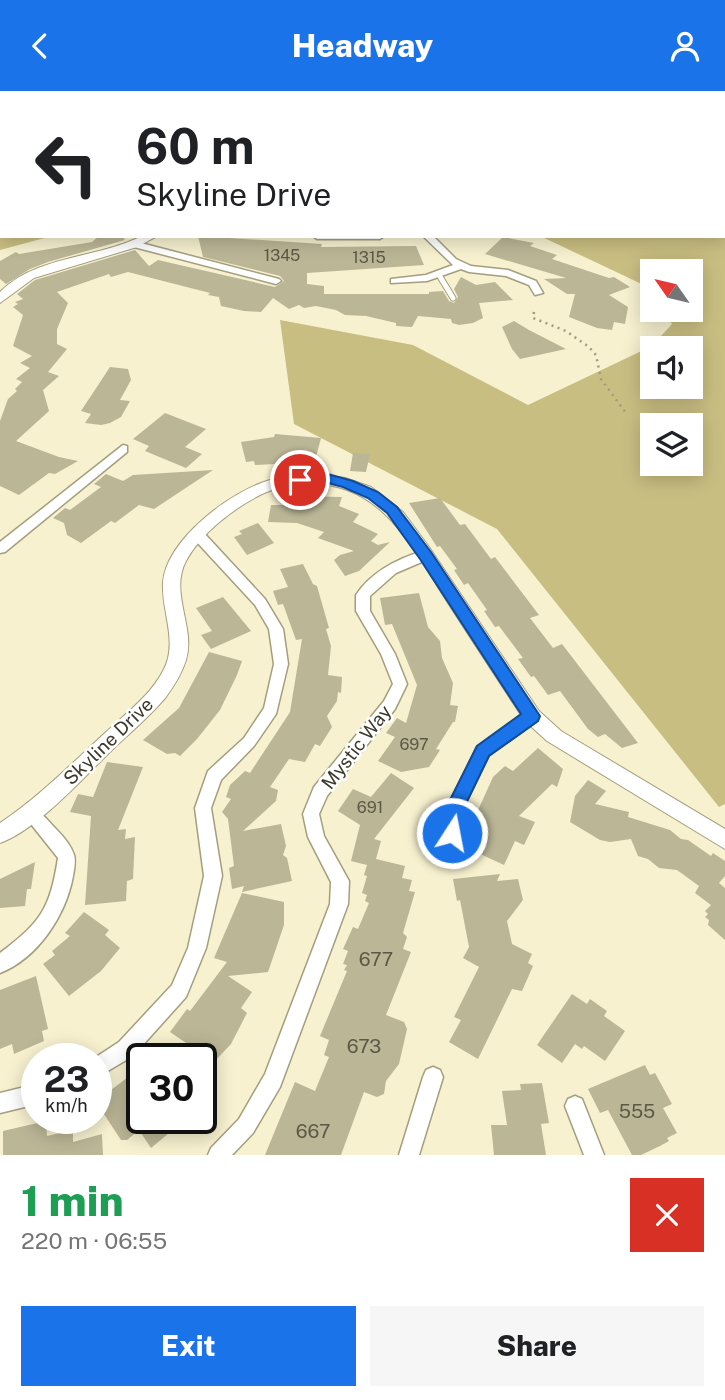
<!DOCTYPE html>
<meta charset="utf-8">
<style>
:root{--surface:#fff;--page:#f6f6f6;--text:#202124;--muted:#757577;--accent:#1a73e8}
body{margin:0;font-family:"Public Sans",sans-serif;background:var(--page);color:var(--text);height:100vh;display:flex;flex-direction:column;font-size:26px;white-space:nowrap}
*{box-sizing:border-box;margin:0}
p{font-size:23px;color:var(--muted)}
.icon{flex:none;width:38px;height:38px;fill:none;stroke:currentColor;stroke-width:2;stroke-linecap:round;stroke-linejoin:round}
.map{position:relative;height:1064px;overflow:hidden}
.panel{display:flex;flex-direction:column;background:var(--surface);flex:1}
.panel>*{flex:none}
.guide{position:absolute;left:0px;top:0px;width:726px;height:147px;box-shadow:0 4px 18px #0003;background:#fff;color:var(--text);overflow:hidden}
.needle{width:46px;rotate:304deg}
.controls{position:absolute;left:640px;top:168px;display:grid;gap:14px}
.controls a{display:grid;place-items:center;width:63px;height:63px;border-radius:0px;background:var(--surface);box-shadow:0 4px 18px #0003;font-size:35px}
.speed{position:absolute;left:21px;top:952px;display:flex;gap:14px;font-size:35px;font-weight:700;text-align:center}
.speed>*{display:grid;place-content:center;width:91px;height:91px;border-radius:50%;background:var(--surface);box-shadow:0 4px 18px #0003;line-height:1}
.speed small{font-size:18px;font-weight:400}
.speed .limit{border:4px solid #111;border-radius:10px;background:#fff;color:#111}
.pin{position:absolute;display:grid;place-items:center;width:60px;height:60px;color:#fff;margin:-30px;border:4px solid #fff;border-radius:50%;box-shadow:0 2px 7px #0007}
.me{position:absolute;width:77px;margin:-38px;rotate:11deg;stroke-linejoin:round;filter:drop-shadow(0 0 5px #0008)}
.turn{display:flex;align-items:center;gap:24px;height:147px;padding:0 21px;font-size:32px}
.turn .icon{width:91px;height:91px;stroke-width:2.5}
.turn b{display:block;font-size:49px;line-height:60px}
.round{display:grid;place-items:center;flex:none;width:74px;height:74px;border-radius:0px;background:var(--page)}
.overview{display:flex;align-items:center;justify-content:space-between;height:119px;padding:0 21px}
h1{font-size:42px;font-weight:800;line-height:52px;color:#1e9e55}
.button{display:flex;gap:14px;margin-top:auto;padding:14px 21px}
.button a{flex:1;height:80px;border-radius:0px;background:var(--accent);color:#fff;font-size:28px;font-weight:800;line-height:80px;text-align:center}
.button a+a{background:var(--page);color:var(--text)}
header{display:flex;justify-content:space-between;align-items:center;height:91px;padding:0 21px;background:var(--accent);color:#fff;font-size:32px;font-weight:800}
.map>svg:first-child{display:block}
.green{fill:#c9be82;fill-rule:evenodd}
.building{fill:#bbb696}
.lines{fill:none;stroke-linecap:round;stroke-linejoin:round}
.service-casing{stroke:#a39e7e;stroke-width:7}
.minor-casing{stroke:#a39e7e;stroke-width:3}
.tertiary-casing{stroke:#a39e7e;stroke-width:2}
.path{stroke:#9f9b83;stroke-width:2.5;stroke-dasharray:2 4.5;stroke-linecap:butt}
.service{stroke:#fff;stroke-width:5}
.minor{fill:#fff;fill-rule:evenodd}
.tertiary{fill:#fff;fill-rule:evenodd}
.route{fill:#1a73e8;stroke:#114b97;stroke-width:2}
.labels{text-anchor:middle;stroke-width:5;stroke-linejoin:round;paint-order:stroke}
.number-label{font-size:16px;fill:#5b5846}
.street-label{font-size:19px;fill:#3b392c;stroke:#fff}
.near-number-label{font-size:19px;fill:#5b5846}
</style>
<header><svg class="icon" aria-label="back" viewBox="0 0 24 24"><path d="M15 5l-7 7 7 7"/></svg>Headway<svg class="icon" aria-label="person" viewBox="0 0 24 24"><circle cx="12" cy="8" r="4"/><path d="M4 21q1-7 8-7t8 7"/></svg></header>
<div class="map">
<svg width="725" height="1064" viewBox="0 0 725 1064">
<rect width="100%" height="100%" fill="#f7f1d0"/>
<g class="green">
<polygon points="0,0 310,0 2,2 2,145 52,145 0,159"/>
<path d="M 639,0 L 725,0 L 725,713 L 719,716 L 497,438 L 294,333 L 280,229 L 413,254 L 528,314 L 652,255 L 672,233 L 663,219 L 691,219 L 691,180 L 653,180 L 653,203 L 648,196 L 540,145 L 724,145 L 724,2 ZM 653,257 L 691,257 L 691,296 L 653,296 ZM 653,334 L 691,334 L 691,373 L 653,373 Z"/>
</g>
<g class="building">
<polygon points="99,145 122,145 125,149 48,171 30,178 6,193 0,188 0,170 16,161 19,163 92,151"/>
<polygon points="198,145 322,153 321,156 416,155 424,174 307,182 307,193 324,195 324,203 429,203 429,201 443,200 449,210 454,212 458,206 454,198 461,186 476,194 495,191 513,209 479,212 483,227 473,232 459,234 452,232 451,228 418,225 412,236 396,235 396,232 366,225 345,224 336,219 316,215 304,217 299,214 289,218 273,207 261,221 244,220 221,215 219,206 208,204 210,202 128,181 111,186 109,183 57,201 68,212 57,238 57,253 67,258 48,281 59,285 43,299 49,320 16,350 59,366 78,370 55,383 49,382 19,404 0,395 0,330 8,308 17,300 15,298 22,291 16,288 30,277 20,272 32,265 13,255 23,224 13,216 18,213 15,211 23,208 17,203 35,189 135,159 149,175 158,169 275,196 284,190 280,185 203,166"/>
<polygon points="503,146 534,152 530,155 557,164 552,168 609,187 614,186 630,196 609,204 628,216 625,233 614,231 612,239 597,237 569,226 575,203 567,203 544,188 566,187 485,163"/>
<polygon points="514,230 529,239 566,258 520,268 512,258 502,236"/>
<polygon points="110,276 128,278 131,289 120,309 130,310 121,326 110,332 101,334 85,332 91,323 81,320"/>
<polygon points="165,322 206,338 185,356 202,363 186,377 145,360 149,355 133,348"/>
<polygon points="275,343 321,347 316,366 305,365 304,370 299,372 255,374 254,370 246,371 241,351 274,346"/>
<polygon points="353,362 370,363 366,381 350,380"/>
<polygon points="213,379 154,418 139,414 115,432 111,430 81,452 67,444 64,432 53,427 65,417 70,419 101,396 94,393 106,383 123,390 133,384"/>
<polygon points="297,405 342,406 339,415 359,423 353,431 378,443 371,450 378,454 390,451 359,480 345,485 334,469 340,464 354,460 318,447 324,441 297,432 268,431 271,414 296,414"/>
<polygon points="440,407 460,434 465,433 491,468 495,466 539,524 530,527 553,557 562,553 638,652 622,657 605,643 598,646 588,638 560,600 548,604 534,585 531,586 518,568 523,567 499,535 495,536 484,520 487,519 468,492 464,494 454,479 457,478 440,455 437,456 409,412"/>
<polygon points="258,432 274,452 247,464 234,446 242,443 239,440"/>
<polygon points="303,473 313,493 317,495 329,537 326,538 331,555 328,584 342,586 341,602 338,601 337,610 327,625 332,636 320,655 315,653 305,671 289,668 270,696 278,699 276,710 243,740 281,733 286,755 283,764 287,767 292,790 242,801 244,795 232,798 229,777 234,775 228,728 222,721 231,708 226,706 230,694 245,680 250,682 290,621 302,548 296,549 283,513 278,514 273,500 288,496 280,478"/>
<polygon points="419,502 428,536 440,550 442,567 453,592 450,614 458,615 455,631 453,631 436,658 440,659 429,676 401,681 378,670 395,646 386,642 397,627 406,632 417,594 392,533 385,534 380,507"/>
<polygon points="223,506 251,540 211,558 201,544 212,540 196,517"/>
<polygon points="209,561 242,570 237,584 220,619 197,648 180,665 175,662 167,663 143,649 179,617"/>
<polygon points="538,657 563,678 557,696 552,693 519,725 535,731 524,754 515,750 504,774 478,762 484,750 476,747 479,741 470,737 493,686 505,675 513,680"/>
<polygon points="107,671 143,676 118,739 126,738 125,748 135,746 133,788 127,790 126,810 85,814 91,725 70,721 78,703 93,706"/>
<polygon points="391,682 414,697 374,748 381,750 376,768 405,775 402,787 412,789 409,800 415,801 403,842 407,846 403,858 411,861 386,924 404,931 407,938 399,973 386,990 384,1003 377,1006 364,1001 341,1064 265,1064 295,991 315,1000 329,966 324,964 329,949 320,945 347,880 344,879 347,874 343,873 348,860 343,858 353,836 358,838 369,812 365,810 367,804 362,802 367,785 364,784 367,774 351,770 360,734 338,720 353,698 371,706"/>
<polygon points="588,689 606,700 595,713 629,721 628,726 670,739 681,748 688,749 711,765 713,762 725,770 725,785 719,792 725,797 725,849 708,834 709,829 705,826 708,823 705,820 711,814 695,802 699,795 677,779 659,777 648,768 638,765 631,748 610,751 600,749 570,731 575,705"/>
<polygon points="35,771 31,798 27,798 25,815 0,817 0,788"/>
<polygon points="500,783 497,790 518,788 523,809 507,830 512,853 532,863 528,872 533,875 522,900 512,898 478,968 449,951 461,929 454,926 479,876 463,867 469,856 460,809 457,810 453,788"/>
<polygon points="242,802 284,811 284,834 268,881 228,885 252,901 241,917 247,922 231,953 214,971 170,941 187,918 190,920 227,871 214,867"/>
<polygon points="84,821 109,839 105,844 120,857 101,880 69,905 43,873 55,864 52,860 70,845 65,842"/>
<polygon points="36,885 48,938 42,940 44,950 14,963 12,953 0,958 0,899"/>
<polygon points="572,903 587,913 590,908 607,920 604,925 625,940 605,970 584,955 582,958 575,953 562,972 537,954"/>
<polygon points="645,974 650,984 655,982 672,1013 663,1017 677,1042 667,1047 669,1050 660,1055 641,1064 632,1064 608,1019 600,1022 588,998"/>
<polygon points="132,983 142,998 142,1027 187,1027 151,1057 139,1039 127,1049 121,1049 98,1014 98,1009"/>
<polygon points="542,992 549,1032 541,1033 546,1064 494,1064 491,1034 507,1034 502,1000 521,999 520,993"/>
<polygon points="46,1030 47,1045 73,1039 73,1051 102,1043 103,1064 3,1064 3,1040"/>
</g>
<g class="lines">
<defs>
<polyline id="service" points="439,184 453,207"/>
<g id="minor">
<polygon points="536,0 545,0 547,2 538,2"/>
<polygon points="600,0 609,0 611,2 602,2"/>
<polygon points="313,145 384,145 380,148 317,148"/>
<polygon points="423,145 433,145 456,168 471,175 508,179 536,190 543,202 535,204 529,194 506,185 469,181 461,178 427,190 391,192 391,188 426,184 453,174"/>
<polygon points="137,151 279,188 281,190 276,193 134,156 132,154"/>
<polygon points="123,354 127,355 127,361 5,461 0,462 0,451"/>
<polygon points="199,441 204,442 265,508 283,538 288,573 276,623 254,655 221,689 211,717 222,785 206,857 186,906 133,965 96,987 96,968 93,968 119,951 172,894 188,857 204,785 195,717 208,680 244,647 264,617 274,573 269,538 255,514 194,448 193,445"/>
<path d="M 426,459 L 433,464 L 431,467 L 396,482 L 370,505 L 370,520 L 395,563 L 407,593 L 395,618 L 327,705 L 319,723 L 324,745 L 349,790 L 348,813 L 280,996 L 253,1042 L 232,1064 L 208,1064 L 211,1057 L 239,1028 L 265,983 L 330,813 L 331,791 L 308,746 L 303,723 L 314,696 L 384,610 L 393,593 L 381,563 L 356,520 L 356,504 C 372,480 399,467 426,459 Z"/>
<polygon points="532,619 537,621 540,625 537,629 489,664 460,723 460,761 458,766 452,768 446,766 444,761 444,723 477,656"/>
<path d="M 31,716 C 41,720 48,730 55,737 C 62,744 71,754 74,764 C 76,770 74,779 73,785 C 66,824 38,867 0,882 L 0,862 C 41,831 50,818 58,767 L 23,723 L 25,718 Z"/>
<polygon points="433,976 440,979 443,986 419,1064 399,1064 423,986 426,979"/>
<polygon points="37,993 37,1013 0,1022 0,1002"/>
<polygon points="575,1005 582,1008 604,1064 584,1064 565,1015 568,1008"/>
</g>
<g id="tertiary">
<polygon points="381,0 393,0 380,2"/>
<path d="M 142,145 L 157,145 L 137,156 L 34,187 L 0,212 L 0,201 C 37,164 96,168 142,145 Z"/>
<path d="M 323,384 L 345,387 L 371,396 L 403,421 L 429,456 L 539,620 L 561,640 L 725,738 L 725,758 L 547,650 L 525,630 C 500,592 475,554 450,515 C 415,462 385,392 311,393 C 293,394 276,396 260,404 C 233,418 201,442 186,470 C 169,502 196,536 186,569 C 182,582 174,595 166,606 C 150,625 131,641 113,658 C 84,686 37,739 0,752 L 0,732 C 39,706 71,673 105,642 C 125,623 150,605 163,580 C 179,551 161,521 163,491 C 167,448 231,400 270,389 C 287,384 305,384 323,384 Z"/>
</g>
</defs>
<use href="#service" class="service-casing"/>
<use href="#minor" class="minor-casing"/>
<use href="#tertiary" class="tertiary-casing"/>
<polyline class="path" points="534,221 533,227 566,240 589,256 596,264 601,288 626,322"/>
<use href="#service" class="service"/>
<use href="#minor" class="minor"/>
<use href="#tertiary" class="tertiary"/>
</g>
<polygon class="route" points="324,382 353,390 378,401 397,416 431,461 540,625 538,630 489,665 461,723 462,742 459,748 452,750 446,748 443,742 443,723 477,655 521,623 420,468 387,422 368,407 343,396 324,391 300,393 293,389 300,384"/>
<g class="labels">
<g class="number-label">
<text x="282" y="170">1345</text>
<text x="369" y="172">1315</text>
<text x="414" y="659">697</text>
<text x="370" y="722">691</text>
</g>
<g class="street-label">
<text transform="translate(108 650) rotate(-44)" y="7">Skyline Drive</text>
<text transform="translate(356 656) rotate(-52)" y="7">Mystic Way</text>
</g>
<g class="near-number-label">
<text x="376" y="875">677</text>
<text x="364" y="962">673</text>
<text x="637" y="1027">555</text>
<text x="313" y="1047">667</text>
</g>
</g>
</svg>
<div class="controls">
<a><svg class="needle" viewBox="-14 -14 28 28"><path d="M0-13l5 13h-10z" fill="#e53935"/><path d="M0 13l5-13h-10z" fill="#757577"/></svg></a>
<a><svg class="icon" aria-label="sound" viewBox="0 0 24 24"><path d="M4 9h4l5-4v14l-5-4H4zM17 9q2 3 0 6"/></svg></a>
<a><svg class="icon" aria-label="layers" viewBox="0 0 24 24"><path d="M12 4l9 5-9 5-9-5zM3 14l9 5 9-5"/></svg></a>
</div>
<div class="speed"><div>23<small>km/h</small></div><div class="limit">30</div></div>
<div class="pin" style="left:300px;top:389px;background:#d93025"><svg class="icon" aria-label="arrive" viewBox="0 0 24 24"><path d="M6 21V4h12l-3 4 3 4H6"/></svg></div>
<svg class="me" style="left:452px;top:742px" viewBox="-20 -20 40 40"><circle r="17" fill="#1a73e8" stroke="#fff" stroke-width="3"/><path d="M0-11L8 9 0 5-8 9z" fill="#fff"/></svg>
<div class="guide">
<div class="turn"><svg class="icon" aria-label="left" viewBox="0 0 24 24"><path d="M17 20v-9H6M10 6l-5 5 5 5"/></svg><div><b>60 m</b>Skyline Drive</div></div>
</div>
</div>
<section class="panel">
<div class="overview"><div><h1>1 min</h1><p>220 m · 06:55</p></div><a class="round" style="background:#d93025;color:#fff"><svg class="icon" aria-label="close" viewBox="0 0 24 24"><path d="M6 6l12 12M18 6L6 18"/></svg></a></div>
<div class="button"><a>Exit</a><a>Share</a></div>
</section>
